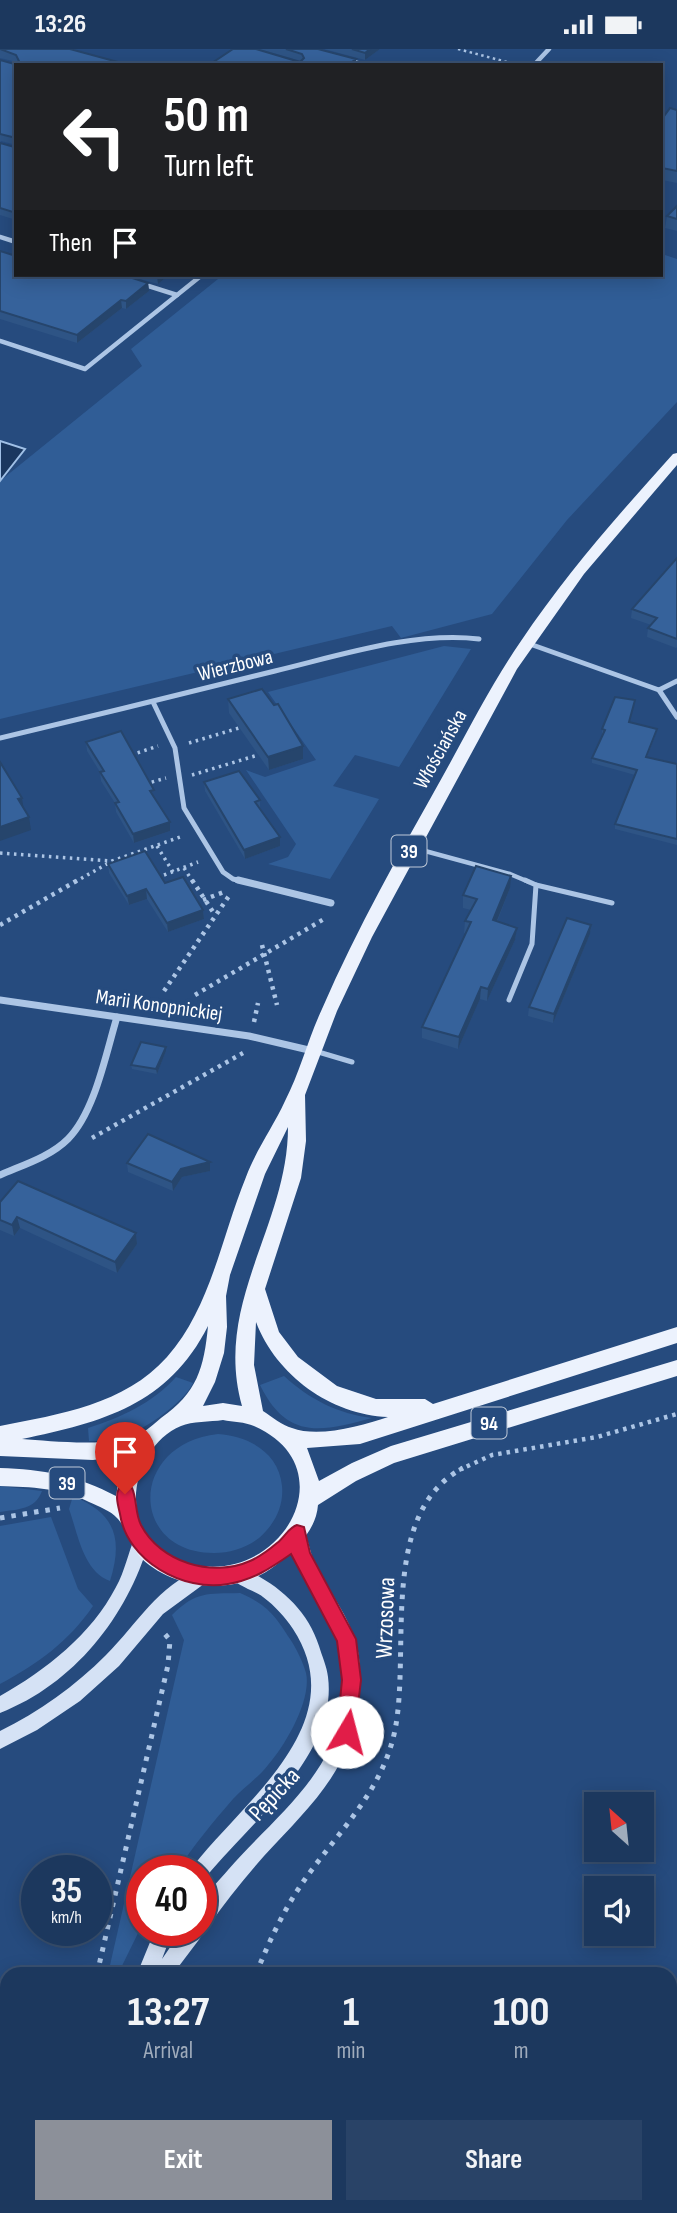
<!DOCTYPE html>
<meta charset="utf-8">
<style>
:root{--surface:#1c385e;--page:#294367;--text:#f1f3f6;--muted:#a0acbc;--line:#3a5273;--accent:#8c9099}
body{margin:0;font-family:"Sofia Sans Condensed",sans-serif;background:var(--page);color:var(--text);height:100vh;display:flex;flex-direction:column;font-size:26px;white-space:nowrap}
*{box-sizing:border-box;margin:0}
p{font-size:23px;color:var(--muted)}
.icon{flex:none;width:38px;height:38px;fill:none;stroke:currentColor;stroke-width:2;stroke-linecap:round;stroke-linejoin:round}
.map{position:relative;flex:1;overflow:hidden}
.drawer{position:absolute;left:0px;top:1918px;width:677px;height:247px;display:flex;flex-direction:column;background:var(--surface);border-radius:21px 21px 0 0;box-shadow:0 4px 18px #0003,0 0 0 2px var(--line)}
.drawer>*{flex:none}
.banner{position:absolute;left:14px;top:14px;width:649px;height:214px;border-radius:0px;box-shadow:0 4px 18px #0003,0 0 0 2px var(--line);background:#202124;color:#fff;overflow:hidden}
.needle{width:46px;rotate:333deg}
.tools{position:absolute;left:584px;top:1743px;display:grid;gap:14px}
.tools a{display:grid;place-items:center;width:70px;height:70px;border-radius:0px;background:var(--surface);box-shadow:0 4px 18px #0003,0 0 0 2px var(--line);font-size:35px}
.speed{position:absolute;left:21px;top:1806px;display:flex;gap:14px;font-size:35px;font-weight:700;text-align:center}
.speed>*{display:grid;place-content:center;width:91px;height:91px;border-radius:50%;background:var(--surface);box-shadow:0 4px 18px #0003,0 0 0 2px var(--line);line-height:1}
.speed small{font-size:18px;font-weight:400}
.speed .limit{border:10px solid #d22;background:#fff;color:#111}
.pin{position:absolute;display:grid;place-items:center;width:60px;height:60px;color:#fff;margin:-72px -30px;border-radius:50% 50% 50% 0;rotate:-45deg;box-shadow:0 0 7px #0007}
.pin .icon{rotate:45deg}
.me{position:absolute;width:77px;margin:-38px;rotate:8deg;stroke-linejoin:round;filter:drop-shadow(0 0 5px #0008)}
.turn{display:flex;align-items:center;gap:24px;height:147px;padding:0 35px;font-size:32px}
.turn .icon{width:91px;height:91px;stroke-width:2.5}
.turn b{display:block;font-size:49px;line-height:60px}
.then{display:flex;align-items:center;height:66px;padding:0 35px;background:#0003;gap:14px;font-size:26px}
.eta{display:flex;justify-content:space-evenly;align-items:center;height:119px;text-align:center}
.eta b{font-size:42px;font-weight:700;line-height:49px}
.button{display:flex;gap:14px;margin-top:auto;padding:14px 35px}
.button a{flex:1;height:80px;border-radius:0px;background:var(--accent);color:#fff;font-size:28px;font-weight:700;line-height:80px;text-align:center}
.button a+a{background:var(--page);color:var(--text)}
.status{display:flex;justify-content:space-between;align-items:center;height:49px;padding:0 35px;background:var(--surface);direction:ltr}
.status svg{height:19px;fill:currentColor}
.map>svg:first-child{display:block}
.green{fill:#305d96}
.water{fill:#1a375f;stroke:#a0c0e6;stroke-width:2}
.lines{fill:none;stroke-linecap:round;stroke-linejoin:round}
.path-far3{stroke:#acc5e5;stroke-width:2.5;stroke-dasharray:2.5 3.5;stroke-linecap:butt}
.path-far2{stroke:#acc5e5;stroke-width:3.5;stroke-dasharray:2.5 4.5;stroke-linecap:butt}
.path-far1{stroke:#acc5e5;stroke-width:4.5;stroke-dasharray:3.5 5;stroke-linecap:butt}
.path{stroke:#acc5e5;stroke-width:5;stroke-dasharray:4.5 7;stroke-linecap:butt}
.lane-far2{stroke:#acc5e5;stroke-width:3.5}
.lane-far1{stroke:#acc5e5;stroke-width:4.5}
.lane{stroke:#acc5e5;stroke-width:5}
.street-far2{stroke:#acc5e5;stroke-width:4.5}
.street-far1{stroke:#acc5e5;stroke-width:5}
.street{stroke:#acc5e5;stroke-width:7}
.secondary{fill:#d5e2f5;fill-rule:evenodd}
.primary{fill:#ecf2fd;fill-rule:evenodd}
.wall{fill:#2e5485}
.shaded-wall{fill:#26456c}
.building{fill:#36629b;stroke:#26456c;stroke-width:2}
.route{fill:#e11d48;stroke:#92132f;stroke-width:2}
.labels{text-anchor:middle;stroke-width:7;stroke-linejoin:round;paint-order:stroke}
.shield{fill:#264b7e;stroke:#bec9d8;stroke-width:2}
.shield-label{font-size:19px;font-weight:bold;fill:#fff}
.street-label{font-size:21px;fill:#fff;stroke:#264b7e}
.near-street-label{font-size:24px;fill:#fff;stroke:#264b7e}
</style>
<div class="status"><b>13:26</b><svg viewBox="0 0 49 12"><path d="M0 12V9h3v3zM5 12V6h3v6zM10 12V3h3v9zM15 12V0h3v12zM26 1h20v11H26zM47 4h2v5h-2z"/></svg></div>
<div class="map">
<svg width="677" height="2164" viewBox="0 0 677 2164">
<rect width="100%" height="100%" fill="#264b7e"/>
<g class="green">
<polygon points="662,205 677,210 677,353 567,471 492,565 401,589 392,577 0,670 0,432 142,317 131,300 223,226 662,226"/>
<polygon points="444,597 471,600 399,718 355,706 333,737 379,750 330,830 268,815 288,808 296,795 246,721 265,728 316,711 268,643"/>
<path d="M 284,1327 C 309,1350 338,1365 372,1369 C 321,1383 287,1391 260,1336 Z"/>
<path d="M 176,1328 L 193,1334 C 183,1355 140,1384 117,1390 C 108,1392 98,1392 89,1392 L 88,1379 C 120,1369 153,1354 176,1328 Z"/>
<path d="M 218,1385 C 249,1387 279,1404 282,1437 C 284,1458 274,1476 259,1489 C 246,1499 230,1504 214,1504 C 129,1504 128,1395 218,1385 Z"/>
<path d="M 0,1437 L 42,1442 C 35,1461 18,1460 0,1463 Z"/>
<path d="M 73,1447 C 116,1465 123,1490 110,1532 C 83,1522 78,1485 69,1460 Z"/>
<path d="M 51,1468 L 78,1540 L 93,1557 C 69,1592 38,1615 0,1635 L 0,1477 Z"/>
<path d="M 240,1544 C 267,1556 274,1565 290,1590 C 296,1599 303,1613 306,1624 C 312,1651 285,1697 268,1716 C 258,1729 244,1738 233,1750 C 213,1773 194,1796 177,1822 L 142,1822 L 142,1876 L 118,1925 L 108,1925 L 184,1591 L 172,1566 C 196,1542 207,1545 240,1544 Z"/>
</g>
<polygon class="water" points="0,392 25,400 0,432"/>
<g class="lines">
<polyline class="path-far3" points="458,0 518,16"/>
<g class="path-far2">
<polyline points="189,694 239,679"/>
<polyline points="131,706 158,697"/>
<polyline points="192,726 258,706"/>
<polyline points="145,735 166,729"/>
<polyline points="157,797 173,823"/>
<polyline points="0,804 111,812"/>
<polyline points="184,819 193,833"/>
<polyline points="164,826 198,813"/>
<polyline points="75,833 112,812 183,787"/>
</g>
<g class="path-far1">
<polyline points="192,831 215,866"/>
<polyline points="203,851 224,843"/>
<polyline points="0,876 78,831"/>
<polyline points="262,896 277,956"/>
<polyline points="164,942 231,844"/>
<polyline points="195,946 324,870"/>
<polyline points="254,973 258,954"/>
<polyline points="92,1089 243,1004"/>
<polyline points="459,1421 492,1406 597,1388 677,1365"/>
</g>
<g class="path">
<polyline points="0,1469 60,1459"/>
<polyline points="97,1925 168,1616 170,1591 164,1584"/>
<path d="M 256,1925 C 270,1890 286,1856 308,1826 C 342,1779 383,1740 395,1681 C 411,1601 378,1464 463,1419"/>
</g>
<polyline class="lane-far2" points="349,11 366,16"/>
<polyline class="lane-far1" points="414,799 510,825 529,833"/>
<g class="lane">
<polyline points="536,836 612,854"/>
<polyline points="509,951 532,895 536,836 525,831"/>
<polyline points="315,1002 352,1013"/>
</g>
<g class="street-far2">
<polyline points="534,16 549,0"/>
<polyline points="0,188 16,193"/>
<polyline points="139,234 177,246"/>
<polyline points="0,292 85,320 202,226"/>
</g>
<g class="street-far1">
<polyline points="527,594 659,641 677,632"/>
<polyline points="659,641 677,668"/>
<polyline points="153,653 175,699 184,759 223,823 233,830 245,833"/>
<path d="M 0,689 C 92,667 183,645 275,622 C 338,607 414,582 479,590"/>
</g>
<g class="street">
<polyline points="238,831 331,854"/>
<polyline points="0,951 249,987 313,1002"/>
<path d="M 0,1126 C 23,1116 50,1108 68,1090 C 95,1063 106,1004 117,968"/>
</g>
<g class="secondary">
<path d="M 297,1477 L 303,1479 C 309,1492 310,1506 317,1519 C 330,1544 348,1566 356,1594 C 361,1611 360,1629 359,1647 C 354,1719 310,1757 264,1807 C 244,1830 225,1853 208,1878 L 203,1880 L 201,1888 L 173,1925 L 137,1925 L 155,1881 L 173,1881 L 162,1910 L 182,1881 L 201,1881 C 201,1874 199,1862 202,1855 C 206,1843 220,1831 228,1821 C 269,1773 330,1730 341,1663 C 344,1640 345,1612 337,1589 C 329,1565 281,1501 291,1479 Z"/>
<path d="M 141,1485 L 147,1488 L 149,1493 C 127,1568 74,1635 0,1664 L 0,1647 C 46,1621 91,1586 116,1538 C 125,1522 128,1504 135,1488 Z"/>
<path d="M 237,1517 C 273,1531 307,1558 319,1597 C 322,1607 327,1618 328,1628 C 338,1705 250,1774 206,1828 L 201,1831 L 201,1822 L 191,1822 L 194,1816 C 246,1750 354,1673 293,1580 C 285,1568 275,1557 263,1548 C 254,1541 233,1536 229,1525 L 231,1520 Z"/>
<path d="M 202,1519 L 208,1522 L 210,1527 L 208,1532 L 163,1565 L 119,1617 L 80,1652 L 37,1681 L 0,1700 L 0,1682 C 39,1663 75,1637 106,1606 C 138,1574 157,1537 202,1519 Z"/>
<polygon points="59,2158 79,2158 78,2164 58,2164"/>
</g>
<path class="primary" d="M 677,404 L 677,416 L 584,525 L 517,620 L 372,888 L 337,962 L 305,1046 L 306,1092 L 301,1129 L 265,1240 L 279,1283 L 298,1308 L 337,1337 L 376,1350 L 425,1350 L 433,1355 L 677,1278 L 677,1294 L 360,1395 L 307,1399 L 319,1432 L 352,1414 L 391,1397 L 677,1311 L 677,1327 L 394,1414 L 356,1432 L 318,1456 C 316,1482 295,1501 276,1516 C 239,1546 178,1543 142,1510 C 130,1498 127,1479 117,1469 C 111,1462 98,1457 89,1453 C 62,1439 31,1438 0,1437 L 0,1419 C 42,1420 78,1427 116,1447 L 120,1424 L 128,1406 L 93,1411 L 0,1407 L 0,1377 C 60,1365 124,1356 167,1308 C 211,1258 221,1189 246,1128 C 256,1101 273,1078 285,1052 C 300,1023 308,990 322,960 C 357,879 401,802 444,725 C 469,680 492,634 521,592 C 566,525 619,465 673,405 ZM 288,1078 C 288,1177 213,1254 242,1357 L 223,1354 L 203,1357 L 215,1333 L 224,1304 L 227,1278 L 226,1247 L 230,1226 L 265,1125 ZM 256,1273 C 276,1326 331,1366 388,1368 C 362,1377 318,1389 292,1379 C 282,1376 272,1368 263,1362 L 254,1316 ZM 208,1277 C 204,1319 197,1344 161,1369 C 156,1373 151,1378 145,1382 C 119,1400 53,1392 22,1390 C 103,1373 168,1356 208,1277 ZM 223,1371 C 233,1373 245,1373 254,1377 C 345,1417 286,1528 201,1517 C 179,1514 160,1503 147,1486 C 122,1451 142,1393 181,1377 C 192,1372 210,1373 223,1371 Z"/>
</g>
<g class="wall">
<polygon points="0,0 129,16 16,16 16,96 1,92 0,93 0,11 14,15 17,13 0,9"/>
<polygon points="259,0 318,0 356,10 356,16 209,16 301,12"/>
<polygon points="324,0 380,0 365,11"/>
<polygon points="677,61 677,134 662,131 662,70"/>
<polygon points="0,94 14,98 16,97 16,171 0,166"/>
<polygon points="677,157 677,182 665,179 667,167"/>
<polygon points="0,202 16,226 148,234 149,242 126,260 122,259 77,294 0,270"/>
<polygon points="126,226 169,226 158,235"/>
<polygon points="677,509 677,598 676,599 647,588 648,579 651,576 631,569 632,560"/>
<polygon points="228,650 274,656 303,710 269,721 229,664"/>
<polygon points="634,656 629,673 657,680 656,685 647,708 677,715 677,796 615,780 615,775 635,726 592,714 592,709 603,686 602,685 602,680"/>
<polygon points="86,693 155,750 170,782 134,794 116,763 115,754 101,732 100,723 87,702"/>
<polygon points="204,733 260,751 260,759 280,788 280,797 245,810 205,742"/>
<polygon points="108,815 165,834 203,861 204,870 168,883 147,850 129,856 109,824"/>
<polygon points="510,839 497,873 517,879 515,891 487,952 480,950 458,1000 422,989 422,978 466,884 464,884 465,872 471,861 463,859 463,846"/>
<polygon points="591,876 590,885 553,974 528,967 529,958"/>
<polygon points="166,998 166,1002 157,1025 132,1020 131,1016"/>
<polygon points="210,1113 210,1122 182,1128 173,1142 128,1123 127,1114"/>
<polygon points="0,1153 136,1184 137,1195 117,1224 20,1179 14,1187 0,1181"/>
</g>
<g class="shaded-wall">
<polygon points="370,0 380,0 365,11 365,4"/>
<polygon points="356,10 356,16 348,16"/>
<polygon points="159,226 169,226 158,235 157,227"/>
<polygon points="148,234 149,242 126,260 126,252"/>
<polygon points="121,251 122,259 77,294 77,286"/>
<polygon points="303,697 303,710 269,721 268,708"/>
<polygon points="22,749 24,762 18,750"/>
<polygon points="29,768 31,781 0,792 0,778"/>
<polygon points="170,773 170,782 134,794 133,785"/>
<polygon points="280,788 280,797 245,810 244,801"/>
<polygon points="511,827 510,839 492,884 493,871"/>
<polygon points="146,840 147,850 129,856 127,847"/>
<polygon points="203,861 204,870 168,883 167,874"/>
<polygon points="591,876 590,885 553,974 554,965"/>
<polygon points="517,879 515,891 487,952 488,940"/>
<polygon points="481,938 480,950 458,1000 459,988"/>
<polygon points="166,998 166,1002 157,1025 156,1020"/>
<polygon points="210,1113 210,1122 182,1128 173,1142 172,1133 181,1120"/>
<polygon points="17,1168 20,1179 14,1187 12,1176"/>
<polygon points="136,1184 137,1195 117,1224 115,1213"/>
</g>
<g class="building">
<polygon points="0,0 70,0 129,16 16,16 16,89 0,85 0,11 14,15 19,12 16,6"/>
<polygon points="233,0 256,0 300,13 304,9 302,5 286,0 318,0 356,10 348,16 209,16"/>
<polygon points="352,0 370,0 365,4"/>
<polygon points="670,59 677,61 677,122 662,119 662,70"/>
<polygon points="0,94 14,98 16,97 16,164 0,159"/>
<polygon points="677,157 677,170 667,167"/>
<polygon points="0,202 16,207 16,226 123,226 148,234 126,252 121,251 77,286 0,262"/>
<polygon points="677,509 677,590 648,579 657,569 632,560"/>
<polygon points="262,640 274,656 278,655 303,697 268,708 228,650"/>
<polygon points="615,648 635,651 629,673 657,680 646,708 677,715 677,790 615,775 637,721 592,709 605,681 602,680"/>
<polygon points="121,682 154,741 150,742 170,773 133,785 115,754 119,753 100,723 104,722 86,693"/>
<polygon points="0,713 22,749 18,750 29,768 0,778"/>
<polygon points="239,722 260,751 255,753 280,788 244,801 204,733"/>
<polygon points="145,802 165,834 183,828 203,861 167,874 146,840 127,847 108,815"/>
<polygon points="476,817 511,827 493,871 517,879 488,940 481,938 459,988 422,978 471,873 465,872 477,850 463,846"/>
<polygon points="567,869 591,876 554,965 529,958"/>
<polygon points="141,993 166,998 156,1020 131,1016"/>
<polygon points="148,1085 210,1113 181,1120 172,1133 127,1114"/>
<polygon points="18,1132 136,1184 115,1213 17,1168 12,1176 0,1171 0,1153"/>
</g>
<path class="route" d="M 125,1436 L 132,1439 C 137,1450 135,1464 141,1476 C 160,1513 212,1529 250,1512 C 259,1508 270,1500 277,1494 C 285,1488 288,1479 297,1476 L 304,1478 L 310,1504 L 356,1590 L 361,1631 L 354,1690 L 347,1693 L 340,1690 L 337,1683 L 342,1631 L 337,1592 L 291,1505 C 271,1519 253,1531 228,1535 C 183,1543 127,1512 120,1465 C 118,1456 115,1447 119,1439 Z"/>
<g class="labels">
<g class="shield">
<rect x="391.5" y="786.5" width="35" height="31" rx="5"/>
<rect x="471.5" y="1358.5" width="35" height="31" rx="5"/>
<rect x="49.5" y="1418.5" width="35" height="31" rx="5"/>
</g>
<g class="shield-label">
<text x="409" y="809">39</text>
<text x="489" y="1381">94</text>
<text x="67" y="1441">39</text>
</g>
<g class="street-label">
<text transform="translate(235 616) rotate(-14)" y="7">Wierzbowa</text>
<text transform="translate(440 700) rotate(-61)" y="7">Włościańska</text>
<text transform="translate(159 956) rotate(8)" y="7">Marii Konopnickiej</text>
</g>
<g class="near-street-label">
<text transform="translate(385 1569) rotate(-88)" y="8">Wrzosowa</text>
<text transform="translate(274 1745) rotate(-47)" y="8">Pępicka</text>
</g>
</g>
</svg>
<div class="tools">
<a><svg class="needle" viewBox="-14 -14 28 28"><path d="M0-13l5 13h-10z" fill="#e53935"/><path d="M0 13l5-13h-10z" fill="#a0acbc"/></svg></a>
<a><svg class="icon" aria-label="sound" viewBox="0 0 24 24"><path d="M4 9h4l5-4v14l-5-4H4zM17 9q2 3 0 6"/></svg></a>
</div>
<div class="speed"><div>35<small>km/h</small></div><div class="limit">40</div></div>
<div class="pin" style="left:125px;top:1445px;background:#d93025"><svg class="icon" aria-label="arrive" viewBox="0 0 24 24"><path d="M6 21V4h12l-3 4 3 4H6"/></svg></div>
<svg class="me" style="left:347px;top:1683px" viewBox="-20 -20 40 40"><circle r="19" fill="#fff"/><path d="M0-13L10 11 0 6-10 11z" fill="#e11d48"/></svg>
<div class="banner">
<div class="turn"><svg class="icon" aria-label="left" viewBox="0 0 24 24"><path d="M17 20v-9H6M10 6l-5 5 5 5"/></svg><div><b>50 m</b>Turn left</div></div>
<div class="then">Then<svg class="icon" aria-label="arrive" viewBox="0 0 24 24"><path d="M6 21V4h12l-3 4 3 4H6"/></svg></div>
</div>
<section class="drawer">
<div class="eta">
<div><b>13:27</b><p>Arrival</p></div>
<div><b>1</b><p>min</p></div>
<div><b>100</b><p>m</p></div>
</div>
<div class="button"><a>Exit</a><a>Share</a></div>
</section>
</div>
